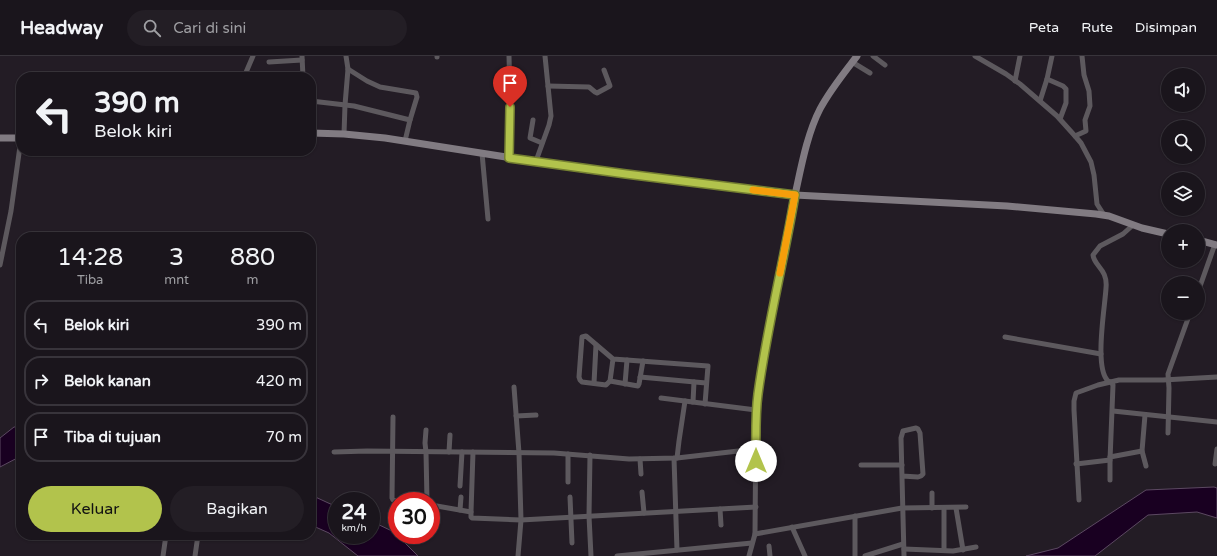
<!DOCTYPE html>
<html lang="id">
<meta charset="utf-8">
<style>
:root{--surface:#1a151c;--page:#231e25;--text:#f1f3f6;--muted:#9f9fa3;--line:#38343b;--accent:#b2c34c}
body{margin:0;font-family:"Varela Round",sans-serif;background:var(--page);color:var(--text);height:100vh;display:flex;flex-direction:column;font-size:15px;white-space:nowrap}
*{box-sizing:border-box;margin:0}
p{font-size:13px;color:var(--muted)}
.icon{flex:none;width:22px;height:22px;fill:none;stroke:currentColor;stroke-width:2;stroke-linecap:round;stroke-linejoin:round}
.map{position:relative;flex:1;overflow:hidden}
.panel{position:absolute;left:16px;top:176px;width:300px;height:308px;display:flex;flex-direction:column;background:var(--surface);border-radius:16px;box-shadow:0 1px 3px #0004,0 0 0 1px var(--line)}
.panel>*{flex:none}
.hud{position:absolute;left:16px;top:16px;width:300px;height:84px;border-radius:16px;box-shadow:0 1px 3px #0004,0 0 0 1px var(--line);background:#1a151c;color:var(--text);overflow:hidden}
.buttons{position:absolute;left:1161px;top:12px;display:grid;gap:8px}
.buttons a{display:grid;place-items:center;width:44px;height:44px;border-radius:50%;background:var(--surface);box-shadow:0 1px 3px #0004,0 0 0 1px var(--line);font-size:20px}
.speed{position:absolute;left:328px;top:436px;display:flex;gap:8px;font-size:20px;font-weight:700;text-align:center}
.speed>*{display:grid;place-content:center;width:52px;height:52px;border-radius:50%;background:var(--surface);box-shadow:0 1px 3px #0004,0 0 0 1px var(--line);line-height:1}
.speed small{font-size:10px;font-weight:400}
.speed .limit{border:6px solid #d22;background:#fff;color:#111}
.pin{position:absolute;display:grid;place-items:center;width:34px;height:34px;color:#fff;margin:-41px -17px;border-radius:50% 50% 50% 0;rotate:-45deg;box-shadow:0 0 4px #0007}
.pin .icon{rotate:45deg}
.me{position:absolute;width:44px;margin:-22px;rotate:0deg;stroke-linejoin:round;filter:drop-shadow(0 0 3px #0008)}
.turn{display:flex;align-items:center;gap:14px;height:84px;padding:0 12px;font-size:18px}
.turn .icon{width:52px;height:52px;stroke-width:2.5}
.turn b{display:block;font-size:28px;line-height:34px}
.eta{display:flex;justify-content:space-evenly;align-items:center;height:68px;text-align:center}
.eta b{font-size:24px;font-weight:600;line-height:28px}
.action{display:flex;gap:8px;margin-top:auto;padding:8px 12px}
.action a{flex:1;height:46px;border-radius:24px;background:var(--accent);color:#111;font-size:16px;font-weight:600;line-height:46px;text-align:center}
.action a+a{background:var(--page);color:var(--text)}
ul{padding:0;list-style:none}
li{display:flex;align-items:center;gap:12px;height:50px;margin:0 8px 6px;padding:0 4px;border:2px solid var(--line);border-radius:16px}
li div{flex:1}
li b{display:block;font-size:15px}
li em{font-style:normal}
header{display:flex;align-items:center;gap:24px;box-sizing:border-box;height:56px;padding:0 20px;background:var(--surface);border-bottom:1px solid var(--line)}
header strong{font-size:19px}
nav{display:flex;gap:22px;margin-inline-start:auto;font-size:14px}
.search{width:280px;height:36px;background:var(--page);display:flex;align-items:center;gap:10px;box-sizing:border-box;padding:0 14px;border-radius:22px;color:var(--muted);font-size:15px}
.map>svg:first-child{display:block}
.water{fill:#190021;stroke:#5c4962}
.lines{fill:none;stroke-linecap:round;stroke-linejoin:round}
.street{stroke:#5d595e;stroke-width:5}
.secondary{stroke:#817b82;stroke-width:7}
.route-casing{stroke:#747f31;stroke-width:10}
.route{stroke:#b2c34c;stroke-width:7}
.slow{stroke:#f59e0b;stroke-width:7}
</style>
<header>
<strong>Headway</strong>
<div class="search"><svg class="icon" aria-label="search" viewBox="0 0 24 24"><circle cx="10" cy="10" r="6"/><path d="M15 15l6 6"/></svg>Cari di sini</div>
<nav><a>Peta</a><a>Rute</a><a>Disimpan</a></nav>
</header>
<div class="map">
<svg width="1217" height="500" viewBox="0 0 1217 500">
<rect width="100%" height="100%" fill="#231c25"/>
<g class="water">
<polygon points="14,371 21,371 21,400 0,411 0,382"/>
<polygon points="1214,431 1217,432 1217,462 1197,456 1148,459 1095,500 1026,500 1058,492 1146,434"/>
<polygon points="311,439 337,451 337,479 371,479 371,465 394,476 418,500 358,500 329,477 311,469"/>
</g>
<g class="lines">
<g class="street">
<polyline points="302,0 303,21"/>
<polyline points="873,0 885,9"/>
<polyline points="975,0 1006,18 1020,28 1057,60 1075,80 1081,87 1091,106 1094,119 1097,148 1104,159"/>
<polyline points="437,1 437,0"/>
<polyline points="269,6 302,4"/>
<polyline points="852,6 870,17"/>
<polyline points="348,13 367,25 380,31 416,37 417,41 410,64 405,85"/>
<polyline points="244,21 253,0"/>
<polyline points="1047,23 1063,30 1066,33 1066,47 1060,63"/>
<polyline points="1015,25 1020,0"/>
<polyline points="548,30 589,31 595,36 597,37 610,30 604,14"/>
<polyline points="311,45 354,50 410,64"/>
<polyline points="1040,45 1047,23 1052,0"/>
<polyline points="533,64 530,82 542,87"/>
<polyline points="344,78 345,49 348,13 346,0"/>
<polyline points="1075,80 1086,75 1085,64 1090,50 1089,35 1084,19 1082,0"/>
<polyline points="482,97 488,163"/>
<polyline points="509,102 510,39 509,0"/>
<polyline points="536,105 549,69 551,60 545,0"/>
<polyline points="0,209 11,155 21,83"/>
<polyline points="1198,236 1215,188"/>
<polyline points="1005,281 1101,298"/>
<polyline points="613,303 610,325 606,329 582,326 580,324 579,321 582,281 586,280 613,303 708,310 705,348"/>
<polyline points="640,321 706,327"/>
<polyline points="610,325 638,330 639,328 643,305"/>
<polyline points="594,327 596,289"/>
<polyline points="625,328 627,304"/>
<polyline points="514,331 519,397 521,464 518,500"/>
<polyline points="661,342 756,354"/>
<polyline points="693,346 694,326"/>
<polyline points="1113,355 1217,366"/>
<polyline points="1145,359 1142,395 1146,410"/>
<polyline points="516,360 536,359"/>
<polyline points="393,361 392,442 393,444 397,445"/>
<polyline points="426,374 425,387 426,396 427,445"/>
<polyline points="1168,377 1169,332 1168,318 1190,257"/>
<polyline points="334,396 367,395 554,397 629,403 677,402 756,393"/>
<polyline points="449,396 450,379"/>
<polyline points="473,396 471,456 471,461 472,462 521,464 756,451"/>
<polyline points="590,399 589,460 591,500"/>
<polyline points="1110,401 1142,395"/>
<polyline points="674,402 677,494"/>
<polyline points="677,402 679,385 685,345"/>
<polyline points="640,403 641,418"/>
<polyline points="1076,408 1110,404"/>
<polyline points="1215,408 1217,393"/>
<polyline points="861,409 902,409"/>
<polyline points="902,420 918,421 921,420 923,418 920,377 918,373 916,372 903,375 901,382 904,500"/>
<path d="M 1110,424 L 1110,404 L 1113,329 L 1111,326 L 1108,325 C 1094,312 1105,251 1106,232 C 1108,213 1094,210 1093,199 L 1100,190 L 1123,178 L 1133,169"/>
<polyline points="568,426 568,398"/>
<polyline points="460,430 462,396"/>
<polyline points="642,436 644,457"/>
<polyline points="932,437 932,452"/>
<polyline points="570,441 572,487"/>
<polyline points="1079,444 1074,354 1074,345 1076,337 1098,329 1119,324 1163,324 1217,321"/>
<polyline points="431,449 471,456"/>
<polyline points="956,452 963,494"/>
<polyline points="720,453 721,469"/>
<polyline points="460,454 461,441"/>
<polyline points="855,460 855,500"/>
<polyline points="792,471 805,500"/>
<polyline points="755,478 902,452 966,451"/>
<polyline points="769,490 770,500"/>
<polyline points="904,493 953,495 976,491"/>
<polyline points="944,494 944,452"/>
<polyline points="163,500 166,479"/>
<polyline points="195,500 198,479"/>
<polyline points="617,500 752,487"/>
<polyline points="749,500 755,478 756,354 758,338 768,277 795,139"/>
<polyline points="865,500 903,488"/>
</g>
<g class="secondary">
<polyline points="311,77 344,78 385,82 589,114 795,139 1007,150 1096,158 1109,160 1142,172 1168,178"/>
<polyline points="0,82 21,82"/>
<path d="M 795,139 C 801,112 807,78 820,53 C 830,34 844,17 857,0"/>
<polyline points="1198,184 1217,189"/>
</g>
</g>
<g class="lines">
<defs>
<path id="route" d="M 510,51 L 509,102 L 626,118 L 795,139 C 784,205 767,271 758,338 C 755,360 756,383 756,405"/>
</defs>
<use href="#route" class="route-casing"/>
<use href="#route" class="route"/>
<polyline class="slow" points="753,134 795,139 780,217"/>
</g>
</svg>
<div class="buttons">
<a><svg class="icon" aria-label="sound" viewBox="0 0 24 24"><path d="M4 9h4l5-4v14l-5-4H4zM17 9q2 3 0 6"/></svg></a>
<a><svg class="icon" aria-label="search" viewBox="0 0 24 24"><circle cx="10" cy="10" r="6"/><path d="M15 15l6 6"/></svg></a>
<a><svg class="icon" aria-label="layers" viewBox="0 0 24 24"><path d="M12 4l9 5-9 5-9-5zM3 14l9 5 9-5"/></svg></a>
<a>+</a>
<a>−</a>
</div>
<div class="speed"><div>24<small>km/h</small></div><div class="limit">30</div></div>
<div class="pin" style="left:510px;top:51px;background:#d93025"><svg class="icon" aria-label="arrive" viewBox="0 0 24 24"><path d="M6 21V4h12l-3 4 3 4H6"/></svg></div>
<svg class="me" style="left:756px;top:405px" viewBox="-20 -20 40 40"><circle r="19" fill="#fff"/><path d="M0-13L10 11 0 6-10 11z" fill="#b2c34c"/></svg>
<div class="hud">
<div class="turn"><svg class="icon" aria-label="left" viewBox="0 0 24 24"><path d="M17 20v-9H6M10 6l-5 5 5 5"/></svg><div><b>390 m</b>Belok kiri</div></div>
</div>
<section class="panel">
<div class="eta">
<div><b>14:28</b><p>Tiba</p></div>
<div><b>3</b><p>mnt</p></div>
<div><b>880</b><p>m</p></div>
</div>
<ul>
<li><svg class="icon" aria-label="left" viewBox="0 0 24 24"><path d="M17 20v-9H6M10 6l-5 5 5 5"/></svg><div><b>Belok kiri</b></div><em>390 m</em></li>
<li><svg class="icon" aria-label="right" viewBox="0 0 24 24"><path d="M7 20v-9h11M14 6l5 5-5 5"/></svg><div><b>Belok kanan</b></div><em>420 m</em></li>
<li><svg class="icon" aria-label="arrive" viewBox="0 0 24 24"><path d="M6 21V4h12l-3 4 3 4H6"/></svg><div><b>Tiba di tujuan</b></div><em>70 m</em></li>
</ul>
<div class="action"><a>Keluar</a><a>Bagikan</a></div>
</section>
</div>
